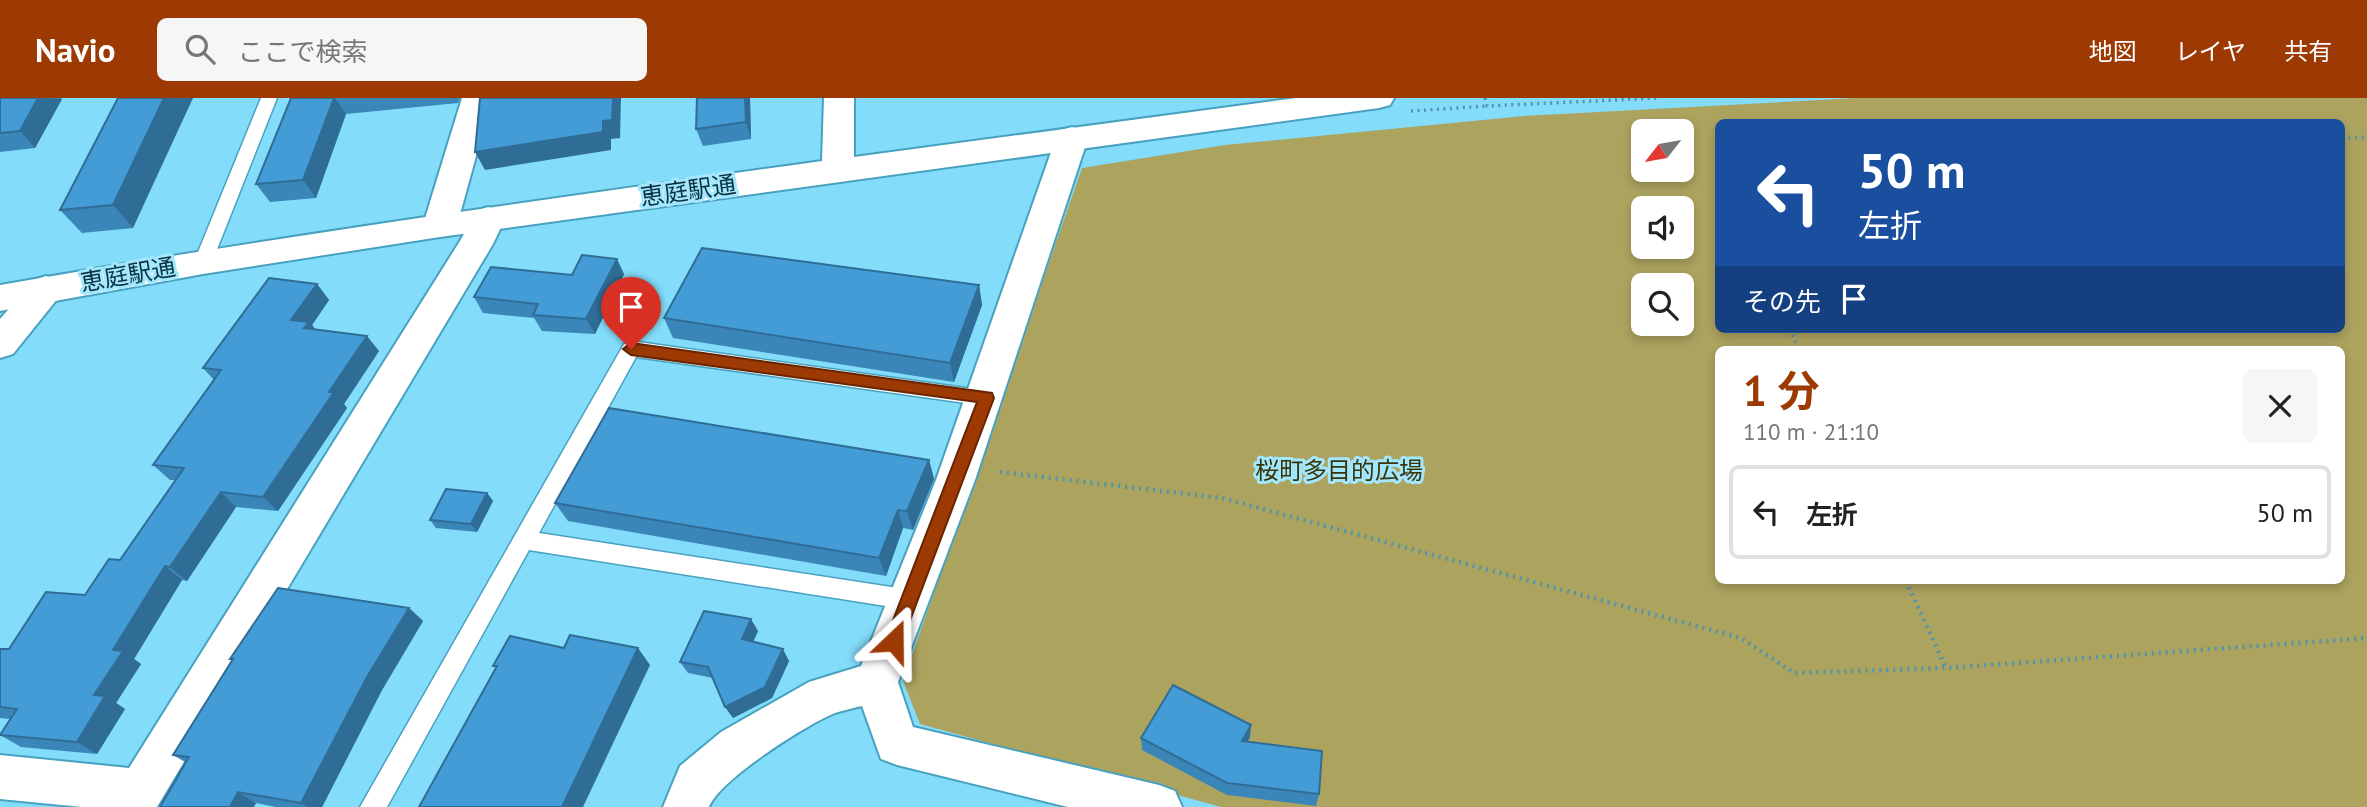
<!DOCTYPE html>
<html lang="ja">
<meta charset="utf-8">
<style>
:root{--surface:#fff;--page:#f6f6f6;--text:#222;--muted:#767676;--line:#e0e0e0;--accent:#9d3903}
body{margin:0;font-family:"PT Sans","Noto Sans JP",sans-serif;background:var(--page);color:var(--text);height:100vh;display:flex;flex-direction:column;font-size:26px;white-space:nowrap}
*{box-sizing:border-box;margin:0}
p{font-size:23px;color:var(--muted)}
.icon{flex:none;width:38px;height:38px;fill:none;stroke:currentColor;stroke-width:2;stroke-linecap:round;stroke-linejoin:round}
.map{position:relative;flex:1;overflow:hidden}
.side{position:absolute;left:1715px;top:248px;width:630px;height:238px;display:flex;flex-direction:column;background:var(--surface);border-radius:10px;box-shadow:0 4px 10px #0003}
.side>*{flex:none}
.hud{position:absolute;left:1715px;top:21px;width:630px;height:214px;border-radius:10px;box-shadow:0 4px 10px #0003;background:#1a4fa0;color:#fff;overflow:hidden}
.needle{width:46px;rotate:239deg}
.fabs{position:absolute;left:1631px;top:21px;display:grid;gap:14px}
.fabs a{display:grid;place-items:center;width:63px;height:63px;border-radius:10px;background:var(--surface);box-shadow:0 4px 10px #0003;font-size:35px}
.pin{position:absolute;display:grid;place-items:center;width:60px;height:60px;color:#fff;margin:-72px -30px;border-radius:50% 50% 50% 0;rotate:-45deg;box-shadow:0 0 7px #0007}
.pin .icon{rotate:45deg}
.me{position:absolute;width:77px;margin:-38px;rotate:23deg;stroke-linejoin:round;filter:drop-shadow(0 0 5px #0008)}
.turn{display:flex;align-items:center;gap:24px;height:147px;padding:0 28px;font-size:32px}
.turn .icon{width:91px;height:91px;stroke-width:2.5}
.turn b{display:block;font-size:49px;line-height:60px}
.then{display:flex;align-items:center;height:66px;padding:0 28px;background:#0003;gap:14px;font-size:26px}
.round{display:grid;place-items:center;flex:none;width:74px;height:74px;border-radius:10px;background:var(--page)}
.overview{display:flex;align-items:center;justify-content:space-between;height:119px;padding:0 28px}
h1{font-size:42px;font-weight:700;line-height:52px;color:var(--accent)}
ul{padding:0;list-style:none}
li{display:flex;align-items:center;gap:21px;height:94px;margin:0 14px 10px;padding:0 14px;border:4px solid var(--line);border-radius:10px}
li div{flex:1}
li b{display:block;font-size:26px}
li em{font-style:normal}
header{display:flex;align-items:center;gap:42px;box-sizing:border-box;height:98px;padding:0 35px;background:var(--accent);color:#fff}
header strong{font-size:33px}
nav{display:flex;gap:38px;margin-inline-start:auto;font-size:24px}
.search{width:490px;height:63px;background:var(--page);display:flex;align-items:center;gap:18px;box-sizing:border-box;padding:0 24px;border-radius:10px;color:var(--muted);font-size:26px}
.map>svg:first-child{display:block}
.green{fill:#aca35f;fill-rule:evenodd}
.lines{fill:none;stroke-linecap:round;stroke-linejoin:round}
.service-casing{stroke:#48a2bf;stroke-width:3}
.minor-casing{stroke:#48a2bf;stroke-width:4}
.tertiary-casing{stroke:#48a2bf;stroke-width:4}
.path-far1{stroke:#5095ab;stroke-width:3.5;stroke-dasharray:2 4.5;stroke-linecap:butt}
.path{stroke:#5095ab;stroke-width:4.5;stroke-dasharray:2 5;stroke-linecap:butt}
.service{fill:#fff;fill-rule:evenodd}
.minor{fill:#fff;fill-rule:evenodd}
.tertiary{fill:#fff;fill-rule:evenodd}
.wall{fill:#3a86b9}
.shaded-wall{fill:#306d96}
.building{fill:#449cd7;stroke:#306d96;stroke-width:2}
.route{fill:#9d3903;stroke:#662502;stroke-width:2}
.labels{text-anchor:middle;stroke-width:6;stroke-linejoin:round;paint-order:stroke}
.street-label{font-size:24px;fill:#0a323e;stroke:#a2e7fe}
.park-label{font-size:24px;fill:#393407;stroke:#a2e7fe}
</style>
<header>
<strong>Navio</strong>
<div class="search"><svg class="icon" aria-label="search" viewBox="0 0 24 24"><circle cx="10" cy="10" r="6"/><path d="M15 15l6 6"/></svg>ここで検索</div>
<nav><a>地図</a><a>レイヤ</a><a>共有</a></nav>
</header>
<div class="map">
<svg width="2367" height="709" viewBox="0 0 2367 709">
<rect width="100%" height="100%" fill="#83dcfa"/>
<path class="green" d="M 1857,0 L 2367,0 L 2367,709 L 1221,709 L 920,626 L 903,583 L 1082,70 L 1225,47 L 1524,18 ZM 1718,24 L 2342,24 L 2342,231 L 1718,231 ZM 1643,33 L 1682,33 L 1682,72 L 1643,72 ZM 1643,110 L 1682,110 L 1682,149 L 1643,149 ZM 1643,187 L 1682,187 L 1682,226 L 1643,226 ZM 1718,252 L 2342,252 L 2342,483 L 1718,483 Z"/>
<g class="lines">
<defs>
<g id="service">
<polygon points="261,0 277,0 212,164 210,169 196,169 194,164"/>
<polygon points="631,243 994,294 997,300 994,306 987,308 636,259 539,435 911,492 919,495 922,502 919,509 911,512 529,452 387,709 360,709 624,246"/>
</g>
<g id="minor">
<polygon points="462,0 492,0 457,127 452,135 440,139 428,135 423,127"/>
<path d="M 1072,29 L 1083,32 L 1088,40 L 975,382 L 898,584 L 913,629 L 1159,687 L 1175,693 L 1182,709 L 1068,709 L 897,667 L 881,661 L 862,608 C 853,610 844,612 835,615 C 807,626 719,682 709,709 L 663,709 L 680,668 L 721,634 L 809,584 L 861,568 L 936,382 L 1056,40 L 1061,32 Z"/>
<polygon points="488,109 500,113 505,121 493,146 157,709 82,709 0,701 0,657 129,670 460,143 476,113"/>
<polygon points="46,178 58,182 64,191 58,200 13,256 0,260 0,221 34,182"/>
</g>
<path id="tertiary" d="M 824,0 L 854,0 L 854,59 L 1296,0 L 1394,0 L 1390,7 L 1379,10 L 440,139 L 203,176 L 0,213 L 0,187 C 273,139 547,101 822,63 Z"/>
</defs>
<use href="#service" class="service-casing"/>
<use href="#minor" class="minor-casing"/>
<use href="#tertiary" class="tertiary-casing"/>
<g class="path-far1">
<polyline points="1485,0 1487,8 1657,0"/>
<polyline points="1411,13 1487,8"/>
<polyline points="2342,41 2367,39"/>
<polyline points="1718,74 1718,77"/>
<polyline points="1790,231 1799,252"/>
</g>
<g class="path">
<polyline points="1000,374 1222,400 1741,540 1794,575 1946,570 2367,540"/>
<polyline points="1906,483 1946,570"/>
</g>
<use href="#service" class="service"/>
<use href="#minor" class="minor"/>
<use href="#tertiary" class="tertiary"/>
</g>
<g class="wall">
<polygon points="0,0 61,0 62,1 35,50 0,54"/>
<polygon points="118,0 133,130 82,135 60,112"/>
<polygon points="291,0 460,0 458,5 346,16 316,100 270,104 256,86"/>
<polygon points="697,0 750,0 751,41 703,48 696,31"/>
<polygon points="624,176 595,236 542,233 534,220 483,215 474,199 572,177"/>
<polygon points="317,186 329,202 312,227 315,232 379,253 344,306 347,310 278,413 236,409 187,483 182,482 134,561 141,566 116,605 125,611 97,656 21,649 0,637 10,621 0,620 0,551 9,551 85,497 120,462 176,382 170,382 153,367 214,282 203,270"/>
<polygon points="979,187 982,207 954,284 673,240 664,220"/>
<polygon points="929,362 934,381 913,432 903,430 886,478 568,423 555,405"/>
<polygon points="487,395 493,403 477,434 436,430 430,422"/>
<polygon points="409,510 423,523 382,592 322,709 276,709 256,705 173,657 232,563 230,561"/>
<polygon points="758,533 753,544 789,563 772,600 733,620 713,580 688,575 680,564"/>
<polygon points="1250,639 1247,644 1319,696 1316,708 1227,697 1142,652 1141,640"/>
</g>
<g class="shaded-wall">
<polygon points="38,0 62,1 35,50 20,33"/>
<polygon points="164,0 193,0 133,130 113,107"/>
<polygon points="334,0 335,0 346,16 316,100 303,82"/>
<polygon points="613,0 621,0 620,40 611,41 611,52 485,72 475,54"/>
<polygon points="745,0 750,0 751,41 746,24"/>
<polygon points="617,161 624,176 595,236 586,221"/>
<polygon points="317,186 329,202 312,227 322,240 291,222"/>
<polygon points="979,187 982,207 954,284 950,265"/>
<polygon points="367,238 379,253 344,306 347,310 278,413 263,399 329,294"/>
<polygon points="929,362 934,381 913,432 907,413"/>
<polygon points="221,394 236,409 187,483 170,469"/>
<polygon points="487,395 493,403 477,434 471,426"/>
<polygon points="898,412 903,430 886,478 879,460"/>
<polygon points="165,468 182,482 134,561 141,566 116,605 125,611 97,656 77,644 94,597 113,552"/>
<polygon points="409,510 423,523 382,592 322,709 307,709 301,705 367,579"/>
<polygon points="751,521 758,533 749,553 742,541"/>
<polygon points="638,550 650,567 583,709 562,709"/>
<polygon points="783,551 789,563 772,600 733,620 725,609"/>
<polygon points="1251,627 1250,639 1241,656 1242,643"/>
<polygon points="238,694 256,705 254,709 230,709"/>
</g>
<g class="building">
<polygon points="0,0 38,0 20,33 0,35"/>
<polygon points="118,0 164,0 113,107 60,112"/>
<polygon points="291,0 334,0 303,82 256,86"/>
<polygon points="480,0 613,0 612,22 603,23 603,34 475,54"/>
<polygon points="697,0 745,0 746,24 696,31"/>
<polygon points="702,150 979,187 950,265 664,220"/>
<polygon points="582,157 617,161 586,221 533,217 538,206 474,199 491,169 572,177"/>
<polygon points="269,180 317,186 291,222 309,224 304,230 367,238 329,294 334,294 263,399 221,394 170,469 165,468 113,552 123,553 94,597 105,598 77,644 0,637 17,611 0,609 0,551 9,551 46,494 85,497 109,461 120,462 184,370 153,367 221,272 203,270"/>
<polygon points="609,310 929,362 907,413 898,412 879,460 555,405"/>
<polygon points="446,391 487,395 471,426 430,422"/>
<polygon points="278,490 409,510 367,579 301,705 238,694 230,709 160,709 189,659 173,657 233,561 230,561"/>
<polygon points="704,513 751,521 742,541 783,551 765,589 725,609 708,569 680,564"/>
<polygon points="570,537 638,550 562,709 419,709 497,568 493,568 510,538 564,550"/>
<polygon points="1173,587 1251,627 1242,643 1322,653 1319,696 1227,685 1141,640"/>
</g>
<polygon class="route" points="631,245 992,295 994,300 900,549 894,551 888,549 885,543 977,304 631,257 623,251"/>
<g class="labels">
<g class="street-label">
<text transform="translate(688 93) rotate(-8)" y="8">恵庭駅通</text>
<text transform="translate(128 177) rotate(-10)" y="8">恵庭駅通</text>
</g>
<g class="park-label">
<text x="1339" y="381">桜町多目的広場</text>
</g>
</g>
</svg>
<div class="fabs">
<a><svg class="needle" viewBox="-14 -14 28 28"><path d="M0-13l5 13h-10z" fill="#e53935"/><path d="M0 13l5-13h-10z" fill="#767676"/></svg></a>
<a><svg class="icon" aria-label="sound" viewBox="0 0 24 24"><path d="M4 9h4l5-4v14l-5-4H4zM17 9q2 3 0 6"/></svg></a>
<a><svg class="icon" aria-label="search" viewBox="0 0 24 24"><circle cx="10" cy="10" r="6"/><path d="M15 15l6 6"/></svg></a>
</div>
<div class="pin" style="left:631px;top:251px;background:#d93025"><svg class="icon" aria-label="arrive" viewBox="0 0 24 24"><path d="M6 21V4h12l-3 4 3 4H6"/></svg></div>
<svg class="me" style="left:894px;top:543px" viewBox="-20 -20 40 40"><path d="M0-17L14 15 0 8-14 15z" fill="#9d3903" stroke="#fff" stroke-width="4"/></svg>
<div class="hud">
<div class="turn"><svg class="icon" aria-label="left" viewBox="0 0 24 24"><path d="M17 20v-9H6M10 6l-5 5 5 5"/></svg><div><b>50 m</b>左折</div></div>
<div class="then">その先<svg class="icon" aria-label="arrive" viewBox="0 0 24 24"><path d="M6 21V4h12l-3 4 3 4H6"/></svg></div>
</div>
<section class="side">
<div class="overview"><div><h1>1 分</h1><p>110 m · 21:10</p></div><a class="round"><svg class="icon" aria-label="close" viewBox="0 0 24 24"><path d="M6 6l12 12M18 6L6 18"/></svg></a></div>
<ul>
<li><svg class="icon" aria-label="left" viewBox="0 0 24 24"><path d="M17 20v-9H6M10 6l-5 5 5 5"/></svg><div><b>左折</b></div><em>50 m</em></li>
</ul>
</section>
</div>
